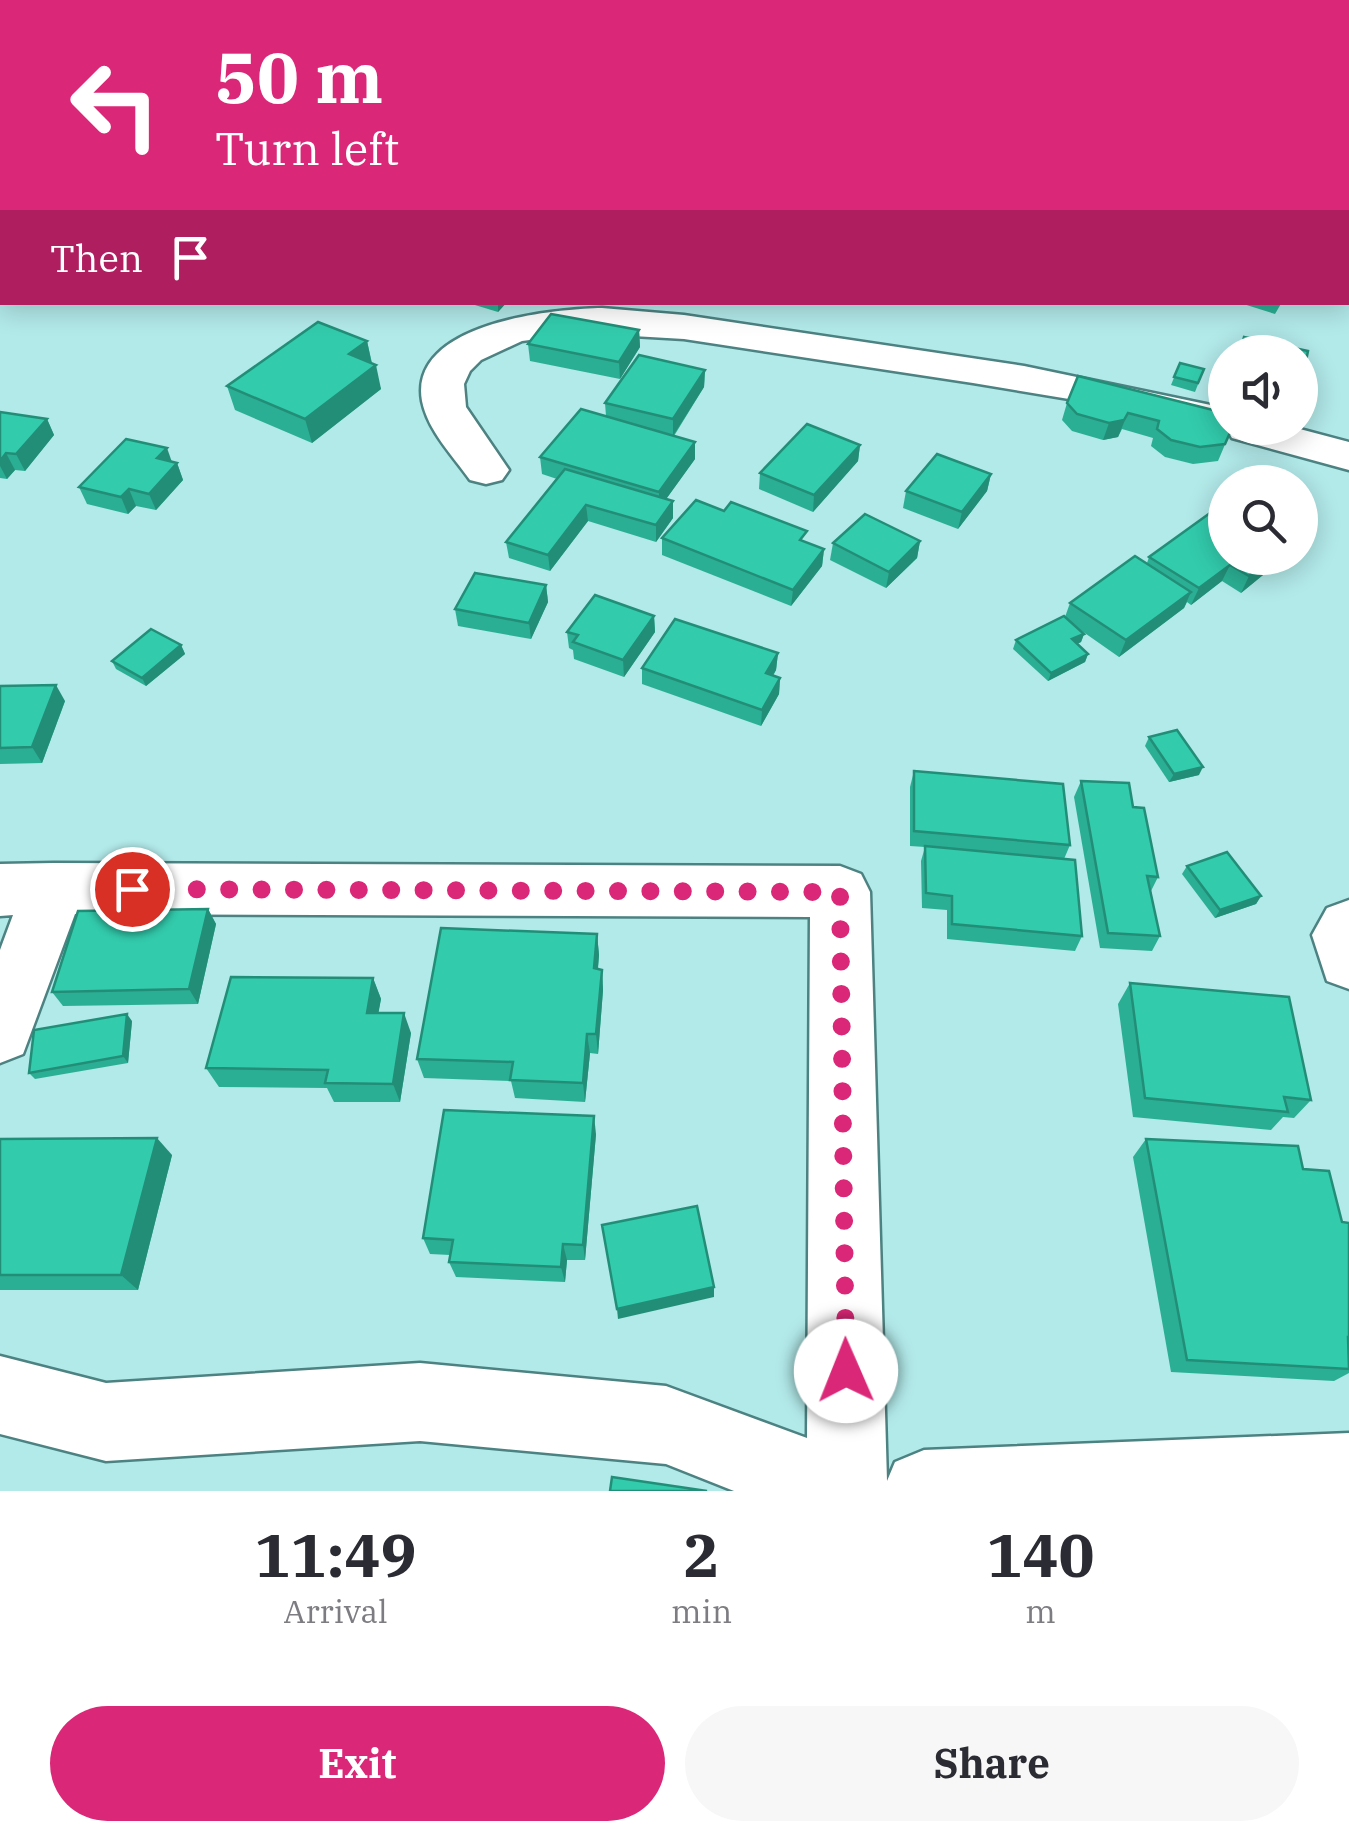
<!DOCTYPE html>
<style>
:root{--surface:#fff;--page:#f7f7f7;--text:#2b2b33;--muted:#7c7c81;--accent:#db2777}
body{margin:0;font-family:"IBM Plex Serif",serif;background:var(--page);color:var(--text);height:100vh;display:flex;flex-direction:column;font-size:38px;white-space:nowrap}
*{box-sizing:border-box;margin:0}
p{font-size:32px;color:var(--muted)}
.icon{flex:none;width:55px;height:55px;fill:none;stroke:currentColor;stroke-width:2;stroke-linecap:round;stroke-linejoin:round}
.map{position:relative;height:1491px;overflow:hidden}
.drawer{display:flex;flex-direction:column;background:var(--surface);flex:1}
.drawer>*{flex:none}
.guide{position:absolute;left:0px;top:0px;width:1350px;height:305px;box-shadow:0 5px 25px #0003;background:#db2777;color:#fff;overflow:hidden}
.controls{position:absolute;left:1208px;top:335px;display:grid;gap:20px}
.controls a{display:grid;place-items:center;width:110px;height:110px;border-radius:50%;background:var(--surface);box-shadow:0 5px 25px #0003;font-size:50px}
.pin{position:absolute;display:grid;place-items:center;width:85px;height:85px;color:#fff;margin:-42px;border:5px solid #fff;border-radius:50%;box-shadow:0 2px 10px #0007}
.me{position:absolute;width:110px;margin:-55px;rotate:359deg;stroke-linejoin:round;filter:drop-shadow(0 0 8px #0008)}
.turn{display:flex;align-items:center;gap:35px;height:210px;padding:0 50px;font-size:45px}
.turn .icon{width:130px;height:130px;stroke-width:2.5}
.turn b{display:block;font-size:70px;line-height:85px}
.then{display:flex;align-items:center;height:95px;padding:0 50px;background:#0003;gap:20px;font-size:38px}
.eta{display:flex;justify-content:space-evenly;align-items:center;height:170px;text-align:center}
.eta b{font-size:60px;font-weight:700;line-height:70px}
.button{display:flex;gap:20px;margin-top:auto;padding:20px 50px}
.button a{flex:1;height:115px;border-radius:60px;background:var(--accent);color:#fff;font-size:40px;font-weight:700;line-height:115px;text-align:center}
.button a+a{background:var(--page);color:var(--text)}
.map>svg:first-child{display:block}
.forest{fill:#4ec4c5}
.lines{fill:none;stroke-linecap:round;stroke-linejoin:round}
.minor-casing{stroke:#4d8282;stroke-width:5}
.minor{fill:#fff;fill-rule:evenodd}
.wall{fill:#2baf94}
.shaded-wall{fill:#238e78}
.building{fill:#32cbac;stroke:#238e78;stroke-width:2.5}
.route{stroke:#db2777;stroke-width:18;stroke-dasharray:0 32.4}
</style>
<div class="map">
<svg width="1349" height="1491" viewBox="0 0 1349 1491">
<rect width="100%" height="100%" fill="#b2e9e9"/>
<polygon class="forest" points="0,0 1349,0 1349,66 1348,2 2,2 0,131"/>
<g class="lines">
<defs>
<g id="minor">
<path d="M 602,308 L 684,315 L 1024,366 L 1225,408 L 1225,428 L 1296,428 L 1349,442 L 1349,470 L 1232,438 L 1229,433 L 1075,400 L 973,383 L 684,339 L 582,333 L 522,341 L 481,360 L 470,371 L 464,384 L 466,407 L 509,470 L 502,480 L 486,484 L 470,480 C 453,456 428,431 422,401 C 408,323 552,309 602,308 Z"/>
<polygon points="54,863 840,866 861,874 870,892 887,1481 895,1462 924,1450 1349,1433 1349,1491 734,1491 666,1464 420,1441 106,1461 0,1434 0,1356 106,1383 420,1363 666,1386 807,1438 810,917 75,914 23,1054 0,1063 0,950 13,915 0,916 0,864"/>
<polygon points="1349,900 1349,989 1327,981 1312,935 1327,908"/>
</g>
</defs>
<use href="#minor" class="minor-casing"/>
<use href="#minor" class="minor"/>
</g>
<g class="wall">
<polygon points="465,302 507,302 498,312"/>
<polygon points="1237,302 1282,302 1275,314"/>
<polygon points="639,330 640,347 620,379 530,361 528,344"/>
<polygon points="367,341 372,363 381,389 312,443 235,410 227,386"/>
<polygon points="1180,363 1204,369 1195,392 1171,385"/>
<polygon points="705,370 704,387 674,436 695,459 666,499 673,501 673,518 656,542 588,521 550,571 509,558 506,542 557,479 542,474 540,457 606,416 605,403"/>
<polygon points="1067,403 1232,428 1218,461 1193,464 1165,457 1151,446 1153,438 1122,429 1118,437 1103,440 1072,431 1062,420"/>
<polygon points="0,412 47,419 54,435 25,471 15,470 7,479 0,478"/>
<polygon points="860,445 858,461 813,512 759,489 760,473"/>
<polygon points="172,462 177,463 183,480 156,510 136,506 128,514 87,504 79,487"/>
<polygon points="991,474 987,491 958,529 903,508 906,491"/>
<polygon points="1217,508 1263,575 1241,593 1222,581 1191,605 1187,602 1184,608 1119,657 1079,629 1084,634 1081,642 1077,644 1088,654 1085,662 1048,681 1013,649 1016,640 1065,617 1070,603 1147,563 1149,557"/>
<polygon points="662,538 806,543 824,549 822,566 791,606 662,555"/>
<polygon points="920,541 917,558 886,588 830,560 833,543"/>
<polygon points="546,585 548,602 531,639 458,626 455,609"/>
<polygon points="654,616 655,632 624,677 574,659 573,650 569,648 567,632"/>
<polygon points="181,645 185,654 146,686 116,669 112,661"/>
<polygon points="778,653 776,670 773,676 780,678 779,694 761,726 642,684 642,668"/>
<polygon points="0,686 65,701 42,763 0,764"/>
<polygon points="1149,737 1199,775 1169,782 1145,746"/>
<polygon points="914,771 1070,845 1064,859 1082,936 1075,951 947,939 947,910 922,908 921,861 925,847 910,846 910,787"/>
<polygon points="1081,781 1133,807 1158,877 1151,891 1160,936 1152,951 1100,948 1074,797"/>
<polygon points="1187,866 1261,896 1256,904 1215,918 1182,874"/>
<polygon points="208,909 216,924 198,1004 63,1006 52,992"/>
<polygon points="597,934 599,955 598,969 602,970 603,990 598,1054 590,1053 585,1102 515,1098 511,1081 424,1078 417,1059"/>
<polygon points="373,978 381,999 378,1013 411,1033 400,1102 334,1102 327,1088 219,1087 206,1068"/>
<polygon points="1130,983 1311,1100 1294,1118 1283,1117 1271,1130 1133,1117 1118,1004"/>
<polygon points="132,1021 128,1063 35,1079 29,1073"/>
<polygon points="596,1134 585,1260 567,1260 565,1282 456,1277 449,1262 450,1255 430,1254 423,1238"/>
<polygon points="0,1139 172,1155 138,1290 0,1290"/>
<polygon points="1146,1139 1303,1169 1342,1222 1349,1223 1349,1373 1334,1381 1171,1372 1133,1157"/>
</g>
<g class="shaded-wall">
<polygon points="498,302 507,302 498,312"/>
<polygon points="639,330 640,347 620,379 619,362"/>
<polygon points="367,341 372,365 349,354"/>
<polygon points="376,365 381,389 312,443 305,419"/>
<polygon points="705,370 704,387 673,436 673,419"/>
<polygon points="1128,413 1118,437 1103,440 1109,423"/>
<polygon points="47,419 54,435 25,471 16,454"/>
<polygon points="695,442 695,459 659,509 659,492"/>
<polygon points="860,445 858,461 813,512 814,495"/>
<polygon points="167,448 173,465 157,458"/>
<polygon points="6,453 15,470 7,479 0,466 0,461"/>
<polygon points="177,463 183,480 156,510 149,494"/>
<polygon points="991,474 987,491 958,529 962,512"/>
<polygon points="129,489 136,506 128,514 121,497"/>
<polygon points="673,501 673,518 656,542 656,525"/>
<polygon points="586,505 588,521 550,571 548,555"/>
<polygon points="920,541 917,558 886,588 889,572"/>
<polygon points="824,549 822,566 791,606 793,590"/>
<polygon points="1271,558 1263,575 1241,593 1249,576"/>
<polygon points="1230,565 1222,581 1191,605 1199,588"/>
<polygon points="546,585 548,602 531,639 529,623"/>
<polygon points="1191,592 1184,608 1119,657 1126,640"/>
<polygon points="654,616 655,632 624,677 623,660"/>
<polygon points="1084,634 1081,642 1069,648 1072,639"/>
<polygon points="181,645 185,654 146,686 142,678"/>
<polygon points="778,653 776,670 764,689 766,673"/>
<polygon points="1088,654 1085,662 1048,681 1051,673"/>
<polygon points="780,678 779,694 761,726 762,710"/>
<polygon points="56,685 65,701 42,763 32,747"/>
<polygon points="1203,767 1199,775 1169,782 1174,774"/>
<polygon points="1261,896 1256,904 1215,918 1220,910"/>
<polygon points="208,909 216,924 198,1004 189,989"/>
<polygon points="597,934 599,955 596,989 594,968"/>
<polygon points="602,970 603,990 598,1054 596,1034"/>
<polygon points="373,978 381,999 375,1032 367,1013"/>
<polygon points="404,1013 411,1033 400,1102 393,1084"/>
<polygon points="127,1014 132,1021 128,1063 123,1056"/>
<polygon points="587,1034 590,1053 585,1102 583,1083"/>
<polygon points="594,1116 596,1134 585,1260 583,1245"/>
<polygon points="157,1138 172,1155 138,1290 121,1275"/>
<polygon points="563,1244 567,1260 565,1282 561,1267"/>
<polygon points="714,1287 714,1297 618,1319 617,1309"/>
</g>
<g class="building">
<polygon points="551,314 639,330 619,362 528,344"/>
<polygon points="318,322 367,341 349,354 376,365 305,419 227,386"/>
<polygon points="1244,337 1308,351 1300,391 1300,352 1240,352"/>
<polygon points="639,355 705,370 673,419 605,403"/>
<polygon points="1180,363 1204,369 1198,383 1174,377"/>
<polygon points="1078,376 1225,413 1225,428 1232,428 1225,444 1200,447 1171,440 1157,429 1159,421 1128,413 1124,420 1109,423 1077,414 1067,403"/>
<polygon points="581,409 695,442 659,492 540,457"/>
<polygon points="0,412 47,419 16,454 6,453 0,461"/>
<polygon points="807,424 860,445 814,495 760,473"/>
<polygon points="126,439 167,448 157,458 177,463 149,494 129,489 121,497 79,487"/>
<polygon points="937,454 991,474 962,512 906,491"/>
<polygon points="565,469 673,501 656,525 586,505 548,555 506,542"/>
<polygon points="696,500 724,511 731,502 807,531 800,540 824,549 793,590 662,538"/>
<polygon points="1217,508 1225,513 1225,558 1271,558 1249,576 1230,565 1199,588 1149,557"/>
<polygon points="865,514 920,541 889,572 833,543"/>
<polygon points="1135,556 1191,592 1126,640 1070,603"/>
<polygon points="475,573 546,585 529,623 455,609"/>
<polygon points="595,595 654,616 623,660 573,642 578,635 567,632"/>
<polygon points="1064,616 1084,634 1072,639 1088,654 1051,673 1016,640"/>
<polygon points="675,619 778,653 766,673 780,678 762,710 642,668"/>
<polygon points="151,629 181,645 142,678 112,661"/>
<polygon points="56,685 32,747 0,748 0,686"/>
<polygon points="1177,730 1203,767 1174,774 1149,737"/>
<polygon points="914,771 1063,784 1070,845 914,831"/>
<polygon points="1081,781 1129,783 1133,807 1144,808 1158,877 1147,876 1160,936 1108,933"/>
<polygon points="925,846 1075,860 1082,936 952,924 952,896 926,893"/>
<polygon points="1227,852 1261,896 1220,910 1187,866"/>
<polygon points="208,909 189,989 52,992 78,911"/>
<polygon points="441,928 597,934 594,968 602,970 596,1034 587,1034 583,1083 510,1080 513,1062 417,1059"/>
<polygon points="231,977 373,978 367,1013 404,1013 393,1084 325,1083 328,1070 206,1068"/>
<polygon points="1130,983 1289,997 1311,1100 1284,1097 1288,1112 1145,1098"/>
<polygon points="127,1014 123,1056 29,1073 34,1030"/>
<polygon points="444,1110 594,1116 583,1245 563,1244 561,1267 449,1262 453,1240 423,1238"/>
<polygon points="157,1138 121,1275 0,1275 0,1139"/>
<polygon points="1146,1139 1298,1146 1303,1169 1329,1171 1342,1222 1349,1223 1349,1337 1348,1337 1349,1369 1187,1360"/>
<polygon points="697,1206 714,1287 617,1309 602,1225"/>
<polygon points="612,1477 707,1491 610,1491"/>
</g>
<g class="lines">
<polyline class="route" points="132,889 840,892 846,1371"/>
</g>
</svg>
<div class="controls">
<a><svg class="icon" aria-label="sound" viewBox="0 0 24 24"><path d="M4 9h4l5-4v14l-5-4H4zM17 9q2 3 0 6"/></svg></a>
<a><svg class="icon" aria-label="search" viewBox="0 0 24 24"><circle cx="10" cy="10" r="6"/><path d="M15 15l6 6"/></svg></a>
</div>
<div class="pin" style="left:132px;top:889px;background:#d93025"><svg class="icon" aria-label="arrive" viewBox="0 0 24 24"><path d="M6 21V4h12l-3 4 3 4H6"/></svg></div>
<svg class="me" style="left:846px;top:1371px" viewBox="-20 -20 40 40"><circle r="19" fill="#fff"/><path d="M0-13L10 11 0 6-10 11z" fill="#db2777"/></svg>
<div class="guide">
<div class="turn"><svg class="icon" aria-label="left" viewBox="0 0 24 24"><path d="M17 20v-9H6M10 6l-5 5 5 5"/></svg><div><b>50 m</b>Turn left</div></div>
<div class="then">Then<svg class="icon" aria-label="arrive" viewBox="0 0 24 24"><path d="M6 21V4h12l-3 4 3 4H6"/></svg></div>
</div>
</div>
<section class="drawer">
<div class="eta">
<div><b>11:49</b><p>Arrival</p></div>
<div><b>2</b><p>min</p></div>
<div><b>140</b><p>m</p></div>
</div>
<div class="button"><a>Exit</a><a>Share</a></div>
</section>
